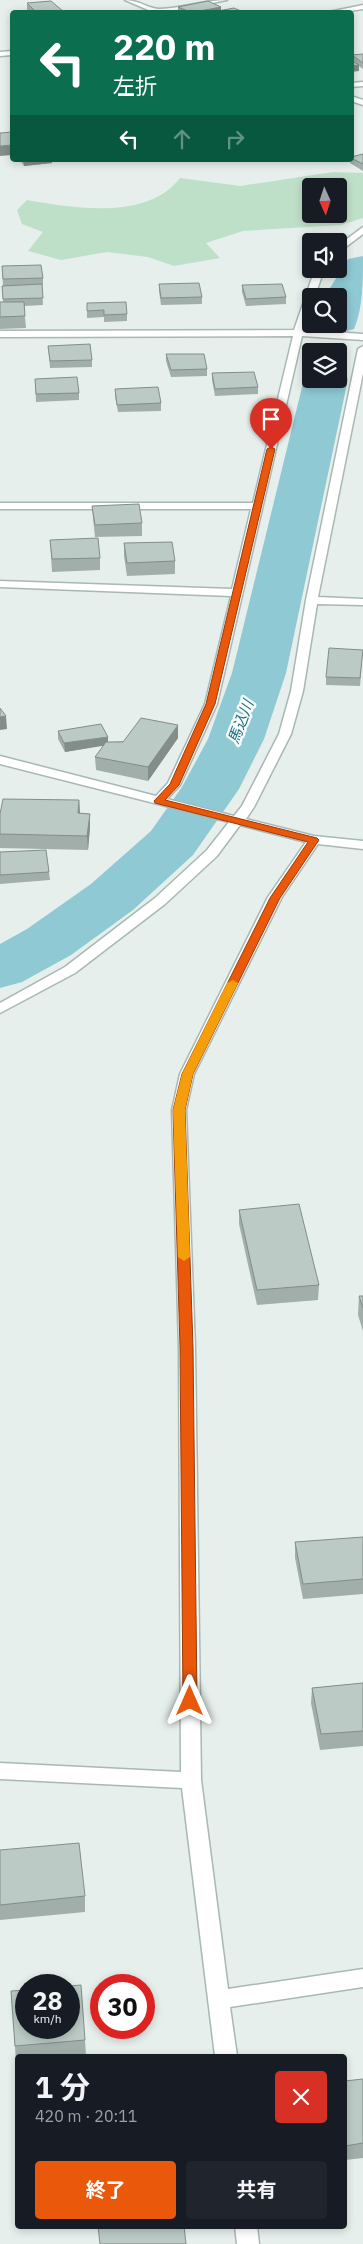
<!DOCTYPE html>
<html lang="ja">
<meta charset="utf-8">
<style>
:root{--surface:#171b24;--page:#20242c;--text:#f1f3f6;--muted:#9ea1a6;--accent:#ea580c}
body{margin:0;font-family:"IBM Plex Sans","Noto Sans JP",sans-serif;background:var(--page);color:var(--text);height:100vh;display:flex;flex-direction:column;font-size:19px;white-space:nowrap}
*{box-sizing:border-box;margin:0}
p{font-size:16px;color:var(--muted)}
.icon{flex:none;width:28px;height:28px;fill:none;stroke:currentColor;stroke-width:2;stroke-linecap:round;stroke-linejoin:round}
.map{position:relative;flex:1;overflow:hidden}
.drawer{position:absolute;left:15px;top:2054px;width:332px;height:175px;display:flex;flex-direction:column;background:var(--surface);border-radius:5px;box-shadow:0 2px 8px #0003}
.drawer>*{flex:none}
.banner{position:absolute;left:10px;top:10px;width:344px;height:152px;border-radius:5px;box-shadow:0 2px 8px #0003;background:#0b6e4f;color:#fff;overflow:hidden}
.needle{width:32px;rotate:177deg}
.fabs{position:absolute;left:302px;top:178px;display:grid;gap:10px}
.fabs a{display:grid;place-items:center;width:45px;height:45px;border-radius:5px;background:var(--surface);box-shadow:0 2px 8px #0003;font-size:25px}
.speed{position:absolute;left:15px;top:1974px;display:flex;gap:10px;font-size:25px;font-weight:700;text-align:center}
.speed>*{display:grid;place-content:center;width:65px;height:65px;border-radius:50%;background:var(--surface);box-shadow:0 2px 8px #0003;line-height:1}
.speed small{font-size:12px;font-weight:400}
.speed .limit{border:8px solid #d22;background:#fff;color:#111}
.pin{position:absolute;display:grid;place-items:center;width:42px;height:42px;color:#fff;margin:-51px -21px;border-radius:50% 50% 50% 0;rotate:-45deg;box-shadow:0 0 5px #0007}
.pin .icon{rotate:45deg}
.me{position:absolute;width:55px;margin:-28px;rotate:0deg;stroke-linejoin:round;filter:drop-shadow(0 0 4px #0008)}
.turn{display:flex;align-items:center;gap:18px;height:105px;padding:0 20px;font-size:22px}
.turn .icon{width:65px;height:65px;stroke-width:2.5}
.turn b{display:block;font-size:35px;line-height:42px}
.lanes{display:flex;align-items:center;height:48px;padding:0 20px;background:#0003;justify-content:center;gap:25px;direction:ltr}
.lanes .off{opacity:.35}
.round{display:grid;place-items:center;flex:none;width:52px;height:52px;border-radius:5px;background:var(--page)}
.overview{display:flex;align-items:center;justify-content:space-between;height:85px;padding:0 20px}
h1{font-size:30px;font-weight:700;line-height:38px}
.primary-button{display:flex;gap:10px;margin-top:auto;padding:10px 20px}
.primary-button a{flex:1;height:58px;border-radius:5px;background:var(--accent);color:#fff;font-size:20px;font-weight:700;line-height:58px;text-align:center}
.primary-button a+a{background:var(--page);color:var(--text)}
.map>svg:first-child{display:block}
.green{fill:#bfe0c8;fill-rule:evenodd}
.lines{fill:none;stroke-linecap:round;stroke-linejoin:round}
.river{fill:#8ec9d4;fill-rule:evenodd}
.minor-casing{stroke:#a8b8b2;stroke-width:3}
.minor{fill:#fff;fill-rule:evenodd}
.wall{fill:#a1aea9}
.shaded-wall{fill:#838d89}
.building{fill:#bbcac4;stroke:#838d89}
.route{fill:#ea580c;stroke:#983908}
.slow{fill:#f59e0b}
.labels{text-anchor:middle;stroke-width:5;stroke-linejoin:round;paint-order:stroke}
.water-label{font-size:15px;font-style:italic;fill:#1c6f80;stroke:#f7fbf9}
</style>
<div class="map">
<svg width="363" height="2244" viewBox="0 0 363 2244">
<rect width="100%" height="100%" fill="#e6efeb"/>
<path class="green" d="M 333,172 L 363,173 L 363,218 L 341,225 L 243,231 L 206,243 L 220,258 L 174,266 L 148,257 L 107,252 L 61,260 L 28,251 L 43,232 L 22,224 L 17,210 L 27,200 C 73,208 147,221 180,178 L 240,186 ZM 311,186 L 339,186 L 339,214 L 311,214 Z"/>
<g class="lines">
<g class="river">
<path d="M 363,256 C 363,280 363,309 354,329 L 339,333 L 324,329 L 320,324 L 339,324 L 339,296 L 325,296 L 348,259 Z"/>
<polygon points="311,369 311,379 339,379 339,369 342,370 348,379 286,673 264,739 239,789 193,855 133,910 71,955 22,982 0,988 0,944 27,929 91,884 151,831 182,787 208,739 232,673 304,379"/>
</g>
<defs>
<g id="minor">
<path d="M 125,0 C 139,0 149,9 159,9 C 180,9 203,0 227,0 L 166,12 L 153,12 Z"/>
<polygon points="363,5 363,9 343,12 329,12"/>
<polygon points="12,51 12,55 0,56 0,52"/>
<polygon points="363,82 363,86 351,87 351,83"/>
<polygon points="351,96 363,100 363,105 351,101"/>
<polygon points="363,227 363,234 339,252 339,245"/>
<polygon points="319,269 329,269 321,278 315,296 311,296 311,308 304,330 363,334 363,340 302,336 217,704 180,785 167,799 234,816 242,806 279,734 291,691 306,600 358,349 363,346 363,373 318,597 363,599 363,605 317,604 303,691 291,734 254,807 246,819 314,836 363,841 363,849 318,844 282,897 194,1074 186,1110 195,1347 201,1780 228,1989 363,1969 363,1987 230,2007 237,2056 215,2056 182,1788 0,1779 0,1763 181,1772 179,1347 172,1110 180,1074 268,897 306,842 240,825 217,856 165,904 75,973 0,1013 0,1003 65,967 155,898 207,850 229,822 0,764 0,756 156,796 168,783 205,704 231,596 0,587 0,581 232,589 251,509 0,509 0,503 253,503 293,336 0,337 0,331 294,330 312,278"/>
<polygon points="235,2226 257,2226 259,2244 237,2244"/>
</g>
</defs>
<use href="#minor" class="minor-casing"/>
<use href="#minor" class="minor"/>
</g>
<g class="wall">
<polygon points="27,3 64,12 27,12"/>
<polygon points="178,7 221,7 221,11 243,12 178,12"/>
<polygon points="363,54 363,69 359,66 359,71 352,60 352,55"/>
<polygon points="363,154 363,171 350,163 350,160 351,160 351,157"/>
<polygon points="20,160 52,160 52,163 24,166"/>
<polygon points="2,266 43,278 43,285 42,285 43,305 24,306 26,328 0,329 0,302 3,302 2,286 3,286"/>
<polygon points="159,284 202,297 202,304 161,305 159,291"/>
<polygon points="242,285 286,297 286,304 246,306 242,292"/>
<polygon points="87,303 127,314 127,321 104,322 104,317 87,318"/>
<polygon points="48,346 92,360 92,367 50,368"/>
<polygon points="166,354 207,369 207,376 171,377 166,361"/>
<polygon points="212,373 258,387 258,394 215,396 212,380"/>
<polygon points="35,379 79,393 79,400 36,402"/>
<polygon points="115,389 161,403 161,411 118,412 115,396"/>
<polygon points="92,506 142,523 142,536 95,537 93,518"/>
<polygon points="50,540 100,558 100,570 52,572"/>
<polygon points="124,543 175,561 175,574 127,576 124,556"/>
<polygon points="363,650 360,686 326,685 326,677"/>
<polygon points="58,731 108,737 108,742 178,738 148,781 96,770 95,757 104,745 65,752 58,739"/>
<polygon points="79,800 80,813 90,814 90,827 88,850 0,848 0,814"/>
<polygon points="0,852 49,872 50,880 0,884"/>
<polygon points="239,1210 319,1285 318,1300 257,1305 239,1224"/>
<polygon points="359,1296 363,1308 363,1331 358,1315"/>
<polygon points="363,1538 363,1594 303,1599 295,1558 295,1542"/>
<polygon points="363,1683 363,1746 320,1750 311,1703 312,1688"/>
<polygon points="0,1850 85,1896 85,1912 0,1920"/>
<polygon points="11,1991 85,2040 86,2056 18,2056 18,2061 16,2061"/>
<polygon points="363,2079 363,2158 345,2160 345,2081"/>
</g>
<g class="shaded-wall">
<polygon points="221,7 221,12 195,12"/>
<polygon points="359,65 359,71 351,72 351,66"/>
<polygon points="12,145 12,155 0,156 0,146"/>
<polygon points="24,160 52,160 52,163 24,166"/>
<polygon points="6,716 7,729 0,730 0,717"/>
<polygon points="178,725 178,738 148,781 148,767"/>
<polygon points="108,737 108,745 65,752 64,743"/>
<polygon points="79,800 80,814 78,813"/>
<polygon points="90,814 90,827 88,850 87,836"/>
</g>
<g class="building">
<polygon points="51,1 64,12 36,12 27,3"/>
<polygon points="208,1 221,7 195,12 190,12 178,7"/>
<polygon points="234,8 243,12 213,12"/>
<polygon points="363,54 363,63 352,55"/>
<polygon points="351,60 359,65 351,66"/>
<polygon points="12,132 12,145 0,146 0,133"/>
<polygon points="363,154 363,164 351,158 351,157"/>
<polygon points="41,265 43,278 3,279 2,266"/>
<polygon points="199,283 202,297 161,298 159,284"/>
<polygon points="42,284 43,298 3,299 2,286"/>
<polygon points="282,284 286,297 246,299 242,285"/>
<polygon points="0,302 24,302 25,316 0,317"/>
<polygon points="126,302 127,314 104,315 104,310 87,311 87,303"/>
<polygon points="90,344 92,360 50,361 48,346"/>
<polygon points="166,354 204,354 207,369 171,370"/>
<polygon points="254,372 258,387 215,389 212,373"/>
<polygon points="77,377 79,393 36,394 35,379"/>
<polygon points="158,387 161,403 117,405 115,389"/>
<polygon points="139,504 142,523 95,525 92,506"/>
<polygon points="98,538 100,558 52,559 50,540"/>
<polygon points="172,542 175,561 127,563 124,543"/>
<polygon points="329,648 363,650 360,678 326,677"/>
<polygon points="0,708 6,716 0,717"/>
<polygon points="141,718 178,725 148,767 95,757 106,742 123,742"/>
<polygon points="101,724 108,737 64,743 58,731"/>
<polygon points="3,799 79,800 78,813 90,814 87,836 0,834 0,814"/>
<polygon points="46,850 49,872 0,875 0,852"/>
<polygon points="299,1204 319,1285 257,1290 239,1210"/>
<polygon points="359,1296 363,1296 363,1308"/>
<polygon points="363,1537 363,1579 303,1584 295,1542"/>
<polygon points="363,1683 363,1731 321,1734 312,1688"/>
<polygon points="79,1843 85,1896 0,1905 0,1850"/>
<polygon points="81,1985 85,2040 15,2046 11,1991 26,1990 26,2028 69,2028 69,1986"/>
<polygon points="363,2079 363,2143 345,2146 345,2081"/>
<polygon points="98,2226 184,2226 186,2244 100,2244"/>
</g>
<polygon class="route" points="271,447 275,449 215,704 179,785 165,800 317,838 319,840 280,898 193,1074 185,1110 193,1347 197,1701 195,1705 190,1707 185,1705 183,1701 180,1347 173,1110 182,1074 270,898 308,842 155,803 154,801 170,784 206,704 267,449"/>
<polygon class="slow" points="233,980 238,983 193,1074 185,1110 190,1257 184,1261 178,1257 173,1110 182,1074 227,983"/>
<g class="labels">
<g class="water-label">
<text transform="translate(241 722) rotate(-69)" y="5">馬込川</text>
</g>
</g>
</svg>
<div class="fabs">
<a><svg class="needle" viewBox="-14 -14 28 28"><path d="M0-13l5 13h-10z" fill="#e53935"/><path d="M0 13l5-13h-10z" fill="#9ea1a6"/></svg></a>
<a><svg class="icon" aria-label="sound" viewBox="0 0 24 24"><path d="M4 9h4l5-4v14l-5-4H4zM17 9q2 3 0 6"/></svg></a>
<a><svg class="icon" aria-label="search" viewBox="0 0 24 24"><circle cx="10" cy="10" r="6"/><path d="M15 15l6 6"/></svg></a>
<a><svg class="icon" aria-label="layers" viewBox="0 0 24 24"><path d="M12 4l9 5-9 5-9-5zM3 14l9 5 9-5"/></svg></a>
</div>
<div class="speed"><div>28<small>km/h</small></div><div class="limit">30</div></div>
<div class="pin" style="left:271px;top:449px;background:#d93025"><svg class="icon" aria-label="arrive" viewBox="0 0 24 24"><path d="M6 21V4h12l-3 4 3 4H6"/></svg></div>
<svg class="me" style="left:190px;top:1701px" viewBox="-20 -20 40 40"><path d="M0-17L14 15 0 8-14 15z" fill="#ea580c" stroke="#fff" stroke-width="4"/></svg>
<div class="banner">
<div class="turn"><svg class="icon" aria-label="left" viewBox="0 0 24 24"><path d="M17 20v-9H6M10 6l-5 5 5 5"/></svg><div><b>220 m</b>左折</div></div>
<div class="lanes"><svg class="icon" aria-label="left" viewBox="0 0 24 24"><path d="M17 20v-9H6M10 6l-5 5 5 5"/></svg><svg class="icon off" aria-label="ahead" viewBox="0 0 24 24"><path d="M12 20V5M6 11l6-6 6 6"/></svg><svg class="icon off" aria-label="right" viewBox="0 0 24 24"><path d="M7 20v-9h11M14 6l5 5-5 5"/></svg></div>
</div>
<section class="drawer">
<div class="overview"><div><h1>1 分</h1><p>420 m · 20:11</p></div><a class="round" style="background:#d93025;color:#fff"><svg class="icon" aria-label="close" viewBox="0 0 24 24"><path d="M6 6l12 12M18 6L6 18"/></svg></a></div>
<div class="primary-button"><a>終了</a><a>共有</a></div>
</section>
</div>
